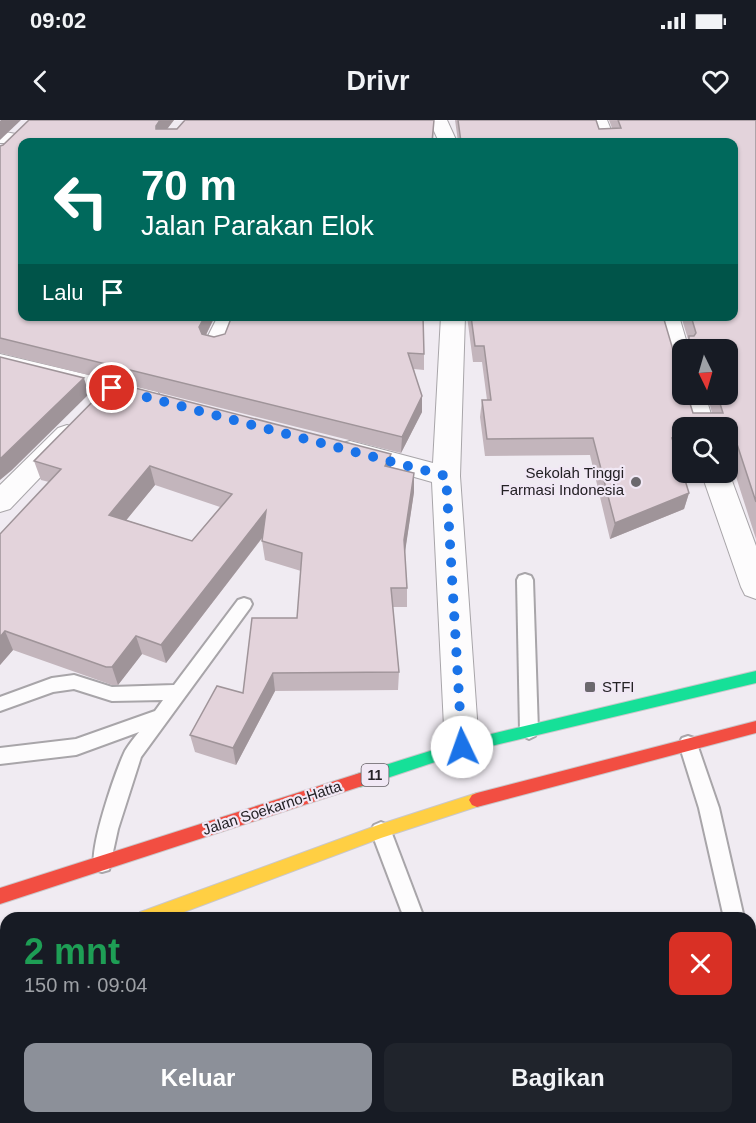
<!DOCTYPE html>
<html lang="id">
<meta charset="utf-8">
<style>
:root{--surface:#171b24;--page:#20242c;--text:#f1f3f6;--muted:#9ea1a6;--accent:#8c9099}
body{margin:0;font-family:Arial,sans-serif;background:var(--page);color:var(--text);height:100vh;display:flex;flex-direction:column;font-size:22px;white-space:nowrap}
*{box-sizing:border-box;margin:0}
p{font-size:20px;color:var(--muted)}
.icon{flex:none;width:33px;height:33px;fill:none;stroke:currentColor;stroke-width:2;stroke-linecap:round;stroke-linejoin:round}
.map{position:relative;flex:1;overflow:hidden}
.side{position:absolute;left:0px;top:792px;width:756px;height:212px;display:flex;flex-direction:column;background:var(--surface);border-radius:18px 18px 0 0;box-shadow:0 2px 4px #0004}
.side>*{flex:none}
.guide{position:absolute;left:18px;top:18px;width:720px;height:183px;border-radius:12px;box-shadow:0 2px 4px #0004;background:#00695c;color:#fff;overflow:hidden}
.needle{width:39px;rotate:175deg}
.controls{position:absolute;left:672px;top:219px;display:grid;gap:12px}
.controls a{display:grid;place-items:center;width:66px;height:66px;border-radius:12px;background:var(--surface);box-shadow:0 2px 4px #0004;font-size:30px}
.pin{position:absolute;display:grid;place-items:center;width:51px;height:51px;color:#fff;margin:-26px;border:3px solid #fff;border-radius:50%;box-shadow:0 2px 6px #0007}
.me{position:absolute;width:66px;margin:-33px;rotate:357deg;stroke-linejoin:round;filter:drop-shadow(0 0 4px #0008)}
.turn{display:flex;align-items:center;gap:21px;height:126px;padding:0 24px;font-size:27px}
.turn .icon{width:78px;height:78px;stroke-width:2.5}
.turn b{display:block;font-size:42px;line-height:51px}
.then{display:flex;align-items:center;height:57px;padding:0 24px;background:#0003;gap:12px;font-size:22px}
.round{display:grid;place-items:center;flex:none;width:63px;height:63px;border-radius:12px;background:var(--page)}
.head{display:flex;align-items:center;justify-content:space-between;height:102px;padding:0 24px}
h1{font-size:36px;font-weight:700;line-height:45px;color:#1e9e55}
.primary-button{display:flex;gap:12px;margin-top:auto;padding:12px 24px}
.primary-button a{flex:1;height:69px;border-radius:12px;background:var(--accent);color:#fff;font-size:24px;font-weight:700;line-height:69px;text-align:center}
.primary-button a+a{background:var(--page);color:var(--text)}
.status{display:flex;justify-content:space-between;align-items:center;height:42px;padding:0 30px;background:var(--surface);direction:ltr}
.status svg{height:16px;fill:currentColor}
header{display:flex;justify-content:space-between;align-items:center;height:78px;padding:0 24px;background:var(--surface);font-size:27px;font-weight:700}
.map>svg:first-child{display:block}
.lines{fill:none;stroke-linecap:round;stroke-linejoin:round}
.lane-casing{stroke:#a8a5a9;stroke-width:4}
.street-casing{stroke:#a8a5a9;stroke-width:2}
.fast-casing{stroke:#c9c7ca;stroke-width:2}
.slow-casing{stroke:#c9c7ca;stroke-width:2}
.jam-casing{stroke:#c9c7ca;stroke-width:2}
.lane{fill:#fdfcfd;fill-rule:evenodd}
.street{fill:#fdfcfd;fill-rule:evenodd}
.fast{fill:#16e098;fill-rule:evenodd}
.slow{fill:#ffcf43;fill-rule:evenodd}
.jam{fill:#f24e42;fill-rule:evenodd}
.wall{fill:#c3b5bc;fill-rule:evenodd}
.shaded-wall{fill:#9f9499}
.building{fill:#e3d3db;stroke:#9f9499;stroke-width:1.5;fill-rule:evenodd}
.route{stroke:#1a73e8;stroke-width:10;stroke-dasharray:0 18}
.poi-dot{fill:#6b686d;stroke:#f1e8f5;stroke-width:2}
.labels{text-anchor:middle;stroke-width:4.5;stroke-linejoin:round;paint-order:stroke}
.shield{fill:#f1e8f5;stroke:#625d63;stroke-width:1.5}
.shield-label{font-size:14px;font-weight:bold;fill:#242125}
.poi-label{font-size:15px;fill:#242125;stroke:#f1e8f5;text-anchor:end}
.street-label{font-size:15px;fill:#242125;stroke:#f1e8f5}
</style>
<div class="status"><b>09:02</b><svg viewBox="0 0 49 12"><path d="M0 12V9h3v3zM5 12V6h3v6zM10 12V3h3v9zM15 12V0h3v12zM26 1h20v11H26zM47 4h2v5h-2z"/></svg></div>
<header><svg class="icon" aria-label="back" viewBox="0 0 24 24"><path d="M15 5l-7 7 7 7"/></svg>Drivr<svg class="icon" aria-label="heart" viewBox="0 0 24 24"><path d="M12 20l-8-8c-3-5 5-10 8-4 3-6 11-1 8 4z"/></svg></header>
<div class="map">
<svg width="756" height="1003" viewBox="0 0 756 1003">
<rect width="100%" height="100%" fill="#f0ebf2"/>
<g class="lines">
<defs>
<g id="lane">
<polygon points="525,454 531,456 533,460 538,611 535,616 529,619 523,616 520,611 517,460 519,456"/>
<path d="M 244,478 L 250,480 L 252,484 L 250,488 L 141,637 L 118,709 L 109,750 L 102,752 L 95,750 C 87,732 116,650 125,631 C 129,624 134,618 139,612 L 76,635 L 0,644 L 0,628 L 76,619 L 155,591 L 163,580 L 112,581 L 74,569 L 53,572 L 0,591 L 0,577 L 52,558 L 74,555 L 112,567 L 174,565 L 238,480 Z"/>
<polygon points="688,616 694,618 697,624 719,688 744,798 724,798 699,688 679,624 682,618"/>
<polygon points="381,702 388,705 391,711 424,798 404,798 371,711 374,705"/>
<polygon points="750,858 756,861 756,907 750,904"/>
<polygon points="55,998 79,998 77,1003 53,1003"/>
<polygon points="479,998 502,998 505,1003 481,1003"/>
</g>
<g id="street">
<polygon points="429,0 447,0 457,22 439,22"/>
<polygon points="589,0 607,0 616,22 598,22"/>
<polygon points="0,11 21,15 23,19 21,23 0,23"/>
<polygon points="218,196 241,196 225,229 216,231 207,229 204,224"/>
<polygon points="441,196 465,196 460,356 479,627 474,638 462,642 450,638 445,627 432,362 340,336 337,330 340,324 350,321 433,343"/>
<polygon points="655,196 679,196 689,230 682,230 682,252 673,250 670,245"/>
<polygon points="0,234 157,271 161,277 157,283 148,285 0,248"/>
<polygon points="682,269 682,274 705,274 715,308 689,308 679,274"/>
<polygon points="67,305 76,308 80,314 76,320 10,389 0,392 0,365 58,308"/>
<polygon points="728,350 756,426 756,479 745,475 741,467 701,352 728,352"/>
</g>
<g id="fast">
<polygon points="756,551 756,563 462,633 360,667 355,665 352,660 355,655 360,653 462,621"/>
<polygon points="6,841 6,859 0,862 0,844"/>
</g>
<polygon id="slow" points="477,673 482,675 485,680 482,685 381,718 168,798 138,798 140,792 146,790 381,704"/>
<g id="jam">
<polygon points="756,601 756,613 477,687 472,685 469,680 472,675 477,673"/>
<polygon points="360,653 365,655 368,660 365,665 0,784 0,768"/>
</g>
</defs>
<use href="#lane" class="lane-casing"/>
<use href="#street" class="street-casing"/>
<use href="#fast" class="fast-casing"/>
<use href="#slow" class="slow-casing"/>
<use href="#jam" class="jam-casing"/>
<use href="#lane" class="lane"/>
<use href="#street" class="street"/>
<use href="#fast" class="fast"/>
<use href="#slow" class="slow"/>
<use href="#jam" class="jam"/>
</g>
<g class="wall">
<polygon points="29,0 174,0 167,9 434,1 433,22 22,22 22,196 215,196 206,215 214,217 424,234 424,250 414,249 422,292 401,333 0,233 0,26 3,25"/>
<polygon points="455,0 596,0 599,9 612,8 609,0 756,0 756,419 729,335 728,335 728,308 682,308 682,335 678,335 689,373 684,389 610,419 590,335 485,336 480,297 482,280 487,280 482,242 473,242 467,196 663,196 682,274 693,293 712,293 707,274 728,274 689,230 685,230 688,219 681,196 734,196 734,22 458,22"/>
<path d="M 391,334 L 391,347 L 414,353 L 414,372 L 405,430 L 407,468 L 407,487 L 393,487 L 399,552 L 398,570 L 275,571 L 236,645 L 195,632 L 190,615 L 243,573 L 297,498 L 301,451 L 265,440 L 262,421 L 263,417 L 166,543 L 142,534 L 118,565 L 112,565 L 13,530 L 0,545 L 0,414 L 49,362 L 41,360 L 34,341 ZM 155,365 L 220,387 L 192,421 L 126,400 Z"/>
<polygon points="555,998 746,998 746,1003 554,1003"/>
</g>
<g class="shaded-wall">
<polygon points="1,0 21,0 0,20 0,1"/>
<polygon points="160,0 174,0 158,21 156,6"/>
<polygon points="205,196 215,196 202,223 199,207"/>
<polygon points="84,258 89,274 12,350 0,360 0,339"/>
<polygon points="422,276 422,292 401,333 402,317"/>
<polygon points="391,334 391,354 385,346"/>
<polygon points="150,346 155,365 115,414 109,395"/>
<polygon points="414,353 414,372 404,439 404,420"/>
<polygon points="689,373 684,389 610,419 615,403"/>
<polygon points="266,391 268,410 166,543 161,525"/>
<polygon points="5,511 13,530 0,545 0,517"/>
<polygon points="136,516 142,534 118,565 112,547"/>
<polygon points="273,553 275,571 236,645 233,628"/>
</g>
<g class="building">
<polygon points="29,0 160,0 156,6 156,9 177,9 185,0 434,0 432,22 22,22 22,196 205,196 199,207 202,214 214,217 225,214 232,196 423,196 424,234 408,233 422,276 402,317 0,218 0,26 3,25"/>
<polygon points="458,0 596,0 599,9 621,8 618,0 756,0 756,382 735,318 728,318 728,308 682,308 682,318 672,318 689,373 615,403 593,318 487,319 482,280 491,280 484,226 475,226 471,196 663,196 673,230 677,236 682,237 682,274 687,274 693,293 723,293 717,274 728,274 728,230 689,230 689,216 694,216 696,213 691,196 734,196 734,22 461,22"/>
<polygon points="0,237 84,258 0,339"/>
<path d="M 112,262 L 391,334 L 385,346 L 414,353 L 404,420 L 407,468 L 391,468 L 399,552 L 273,553 L 233,628 L 190,615 L 217,566 L 243,573 L 252,498 L 297,498 L 302,433 L 262,421 L 266,391 L 161,525 L 136,516 L 112,547 L 106,547 L 5,511 L 0,517 L 0,414 L 61,349 L 34,341 ZM 150,346 L 232,374 L 192,421 L 109,395 Z"/>
<polygon points="100,998 441,998 443,1003 101,1003"/>
<polygon points="560,998 746,998 746,1003 558,1003"/>
</g>
<g class="lines">
<polyline class="route" points="112,268 446,356 462,627"/>
</g>
<g class="poi-dot">
<circle cx="636" cy="362" r="6"/>
<rect x="584" y="561" width="12" height="12" rx="3"/>
</g>
<g class="labels">
<rect class="shield" x="361.5" y="644" width="27" height="22" rx="4.5"/>
<g class="shield-label">
<text x="375" y="660">11</text>
</g>
<g class="poi-label">
<text x="624" y="358">Sekolah Tinggi<tspan x="624" dy="17">Farmasi Indonesia</tspan></text>
<text x="602" y="572" text-anchor="start">STFI</text>
</g>
<g class="street-label">
<text transform="translate(272 688) rotate(-18)" y="5">Jalan Soekarno-Hatta</text>
</g>
</g>
</svg>
<div class="controls">
<a><svg class="needle" viewBox="-14 -14 28 28"><path d="M0-13l5 13h-10z" fill="#e53935"/><path d="M0 13l5-13h-10z" fill="#9ea1a6"/></svg></a>
<a><svg class="icon" aria-label="search" viewBox="0 0 24 24"><circle cx="10" cy="10" r="6"/><path d="M15 15l6 6"/></svg></a>
</div>
<div class="pin" style="left:112px;top:268px;background:#d93025"><svg class="icon" aria-label="arrive" viewBox="0 0 24 24"><path d="M6 21V4h12l-3 4 3 4H6"/></svg></div>
<svg class="me" style="left:462px;top:627px" viewBox="-20 -20 40 40"><circle r="19" fill="#fff"/><path d="M0-13L10 11 0 6-10 11z" fill="#1a73e8"/></svg>
<div class="guide">
<div class="turn"><svg class="icon" aria-label="left" viewBox="0 0 24 24"><path d="M17 20v-9H6M10 6l-5 5 5 5"/></svg><div><b>70 m</b>Jalan Parakan Elok</div></div>
<div class="then">Lalu<svg class="icon" aria-label="arrive" viewBox="0 0 24 24"><path d="M6 21V4h12l-3 4 3 4H6"/></svg></div>
</div>
<section class="side">
<div class="head"><div><h1>2 mnt</h1><p>150 m · 09:04</p></div><a class="round" style="background:#d93025;color:#fff"><svg class="icon" aria-label="close" viewBox="0 0 24 24"><path d="M6 6l12 12M18 6L6 18"/></svg></a></div>
<div class="primary-button"><a>Keluar</a><a>Bagikan</a></div>
</section>
</div>
